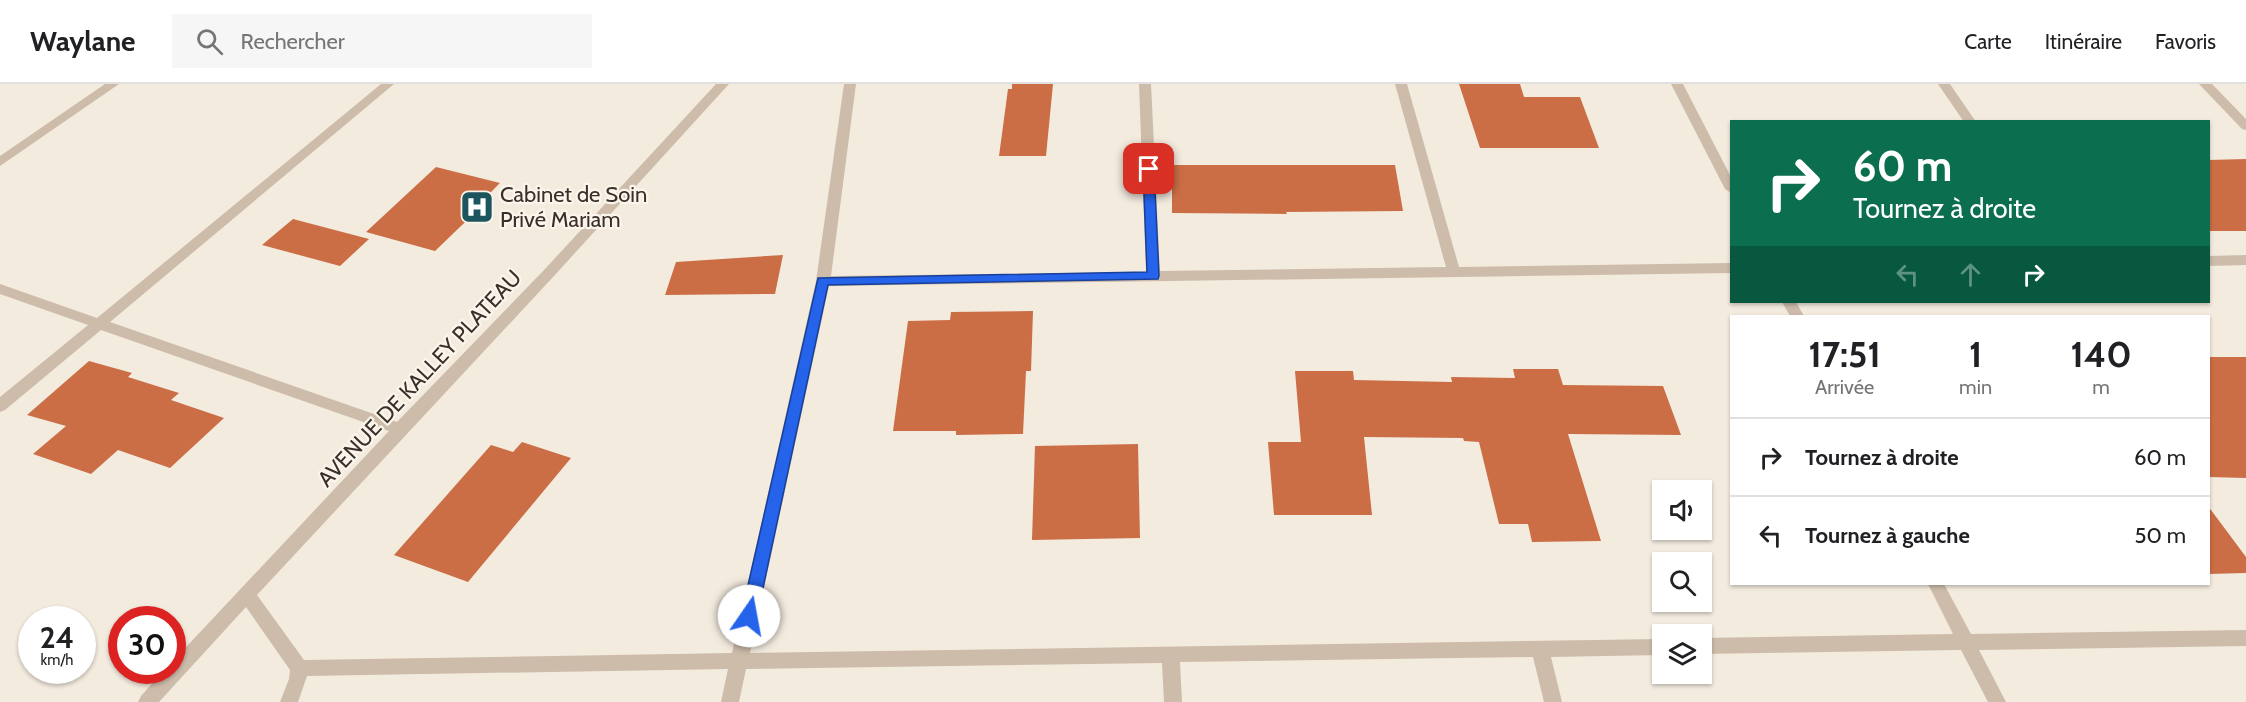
<!DOCTYPE html>
<html lang="fr">
<meta charset="utf-8">
<style>
:root{--surface:#fff;--page:#f6f6f6;--text:#202124;--muted:#757577;--line:#e0e0e0}
body{margin:0;font-family:Cabin,sans-serif;background:var(--page);color:var(--text);height:100vh;display:flex;flex-direction:column;font-size:22px;white-space:nowrap}
*{box-sizing:border-box;margin:0}
p{font-size:20px;color:var(--muted)}
.icon{flex:none;width:33px;height:33px;fill:none;stroke:currentColor;stroke-width:2;stroke-linecap:round;stroke-linejoin:round}
.map{position:relative;flex:1;overflow:hidden}
.side{position:absolute;left:1730px;top:231px;width:480px;height:270px;display:flex;flex-direction:column;background:var(--surface);border-radius:0px;box-shadow:0 2px 4px #0004}
.side>*{flex:none}
.hud{position:absolute;left:1730px;top:36px;width:480px;height:183px;border-radius:0px;box-shadow:0 2px 4px #0004;background:#0b6e4f;color:#fff;overflow:hidden}
.fabs{position:absolute;left:1652px;top:396px;display:grid;gap:12px}
.fabs a{display:grid;place-items:center;width:60px;height:60px;border-radius:0px;background:var(--surface);box-shadow:0 2px 4px #0004;font-size:30px}
.speed{position:absolute;left:18px;top:522px;display:flex;gap:12px;font-size:30px;font-weight:700;text-align:center}
.speed>*{display:grid;place-content:center;width:78px;height:78px;border-radius:50%;background:var(--surface);box-shadow:0 2px 4px #0004;line-height:1}
.speed small{font-size:15px;font-weight:400}
.speed .limit{border:9px solid #d22;background:#fff;color:#111}
.pin{position:absolute;display:grid;place-items:center;width:51px;height:51px;color:#fff;margin:-26px;border-radius:12px;box-shadow:0 3px 9px #0006}
.me{position:absolute;width:66px;margin:-33px;rotate:12deg;stroke-linejoin:round;filter:drop-shadow(0 0 4px #0008)}
.turn{display:flex;align-items:center;gap:21px;height:126px;padding:0 24px;font-size:27px}
.turn .icon{width:78px;height:78px;stroke-width:2.5}
.turn b{display:block;font-size:42px;line-height:51px}
.lanes{display:flex;align-items:center;height:57px;padding:0 24px;background:#0003;justify-content:center;gap:30px;direction:ltr}
.lanes .off{opacity:.35}
.eta{display:flex;justify-content:space-evenly;align-items:center;height:102px;text-align:center}
.eta b{font-size:36px;font-weight:700;line-height:42px}
ul{padding:0;list-style:none}
li{display:flex;align-items:center;gap:18px;height:78px;padding:0 24px;border-top:2px solid var(--line)}
li div{flex:1}
li b{display:block;font-size:22px}
li em{font-style:normal}
header{display:flex;align-items:center;gap:36px;box-sizing:border-box;height:84px;padding:0 30px;background:var(--surface);border-bottom:2px solid var(--line)}
header strong{font-size:28px}
nav{display:flex;gap:33px;margin-inline-start:auto;font-size:21px}
.search{width:420px;height:54px;background:var(--page);display:flex;align-items:center;gap:15px;box-sizing:border-box;padding:0 21px;border-radius:0px;color:var(--muted);font-size:22px}
.map>svg:first-child{display:block}
.building{fill:#cb6e46}
.lines{fill:none;stroke-linecap:round;stroke-linejoin:round}
.minor{fill:#cdbcaa;fill-rule:evenodd}
.route{fill:#2563eb;stroke:#184099;stroke-width:1.5}
.labels{text-anchor:middle;stroke-width:4.5;stroke-linejoin:round;paint-order:stroke}
.poi-label{font-size:22px;fill:#3a302a;stroke:#fbf5ec;text-anchor:start}
.street-label{font-size:22px;fill:#3a302a;stroke:#fbf5ec}
</style>
<header>
<strong>Waylane</strong>
<div class="search"><svg class="icon" aria-label="search" viewBox="0 0 24 24"><circle cx="10" cy="10" r="6"/><path d="M15 15l6 6"/></svg>Rechercher</div>
<nav><a>Carte</a><a>Itinéraire</a><a>Favoris</a></nav>
</header>
<div class="map">
<svg width="2246" height="618" viewBox="0 0 2246 618">
<rect width="100%" height="100%" fill="#f4ebdf"/>
<g class="building">
<polygon points="1012,0 1053,0 1046,72 999,72 1008,5 1012,5"/>
<polygon points="1459,0 1520,0 1524,13 1580,13 1599,64 1480,64"/>
<polygon points="2246,75 2246,147 2208,147 2208,76"/>
<polygon points="1172,81 1395,81 1403,127 1286,128 1287,130 1172,129"/>
<polygon points="436,83 500,99 483,116 486,118 435,167 366,148"/>
<polygon points="293,135 369,155 340,182 262,161"/>
<polygon points="783,171 775,210 665,211 676,178"/>
<polygon points="1033,227 1031,287 1026,287 1023,350 956,351 956,347 893,347 908,237 950,236 951,228"/>
<polygon points="2208,273 2246,273 2246,394 2208,393"/>
<polygon points="89,277 132,289 128,293 179,309 171,316 224,334 170,384 118,366 91,390 33,370 66,342 27,331"/>
<polygon points="1513,285 1558,285 1563,301 1663,302 1681,351 1568,350 1601,457 1532,458 1528,440 1499,440 1479,358 1464,357 1463,354 1364,353 1372,431 1274,431 1268,358 1301,358 1295,287 1353,287 1354,296 1452,298 1451,293 1515,294"/>
<polygon points="522,358 571,374 468,498 394,471 491,361 513,368"/>
<polygon points="1138,360 1140,454 1032,456 1035,362"/>
<polygon points="2208,422 2246,473 2246,489 2208,490"/>
</g>
<g class="lines">
<g class="minor">
<polygon points="105,0 119,0 0,82 0,72"/>
<polygon points="381,0 394,0 110,238 397,338 544,186 716,0 729,0 554,192 257,511 304,576 732,569 816,197 844,0 856,0 831,192 1146,188 1139,0 1151,0 1160,187 1446,183 1395,0 1407,0 1459,183 1731,179 1731,189 829,202 750,569 1662,555 1662,571 1551,573 1562,618 1544,618 1533,573 1180,578 1182,618 1164,618 1162,579 746,585 739,618 721,618 728,585 307,592 298,618 280,618 289,595 290,586 246,523 159,618 138,618 141,612 164,586 172,586 172,578 389,347 101,246 5,326 0,328 0,313 88,241 0,210 0,200 97,234"/>
<polygon points="1671,0 1683,0 1731,93 1731,109 1725,105"/>
<polygon points="1938,0 1950,0 1976,38 1964,38"/>
<polygon points="2199,0 2212,0 2246,35 2246,46 2242,45"/>
<polygon points="2246,171 2246,181 2208,182 2208,172"/>
<polygon points="1782,218 1796,218 1804,232 1790,232"/>
<polygon points="1928,500 1944,500 1971,550 2246,546 2246,562 1979,566 2006,618 1988,618 1961,566 1701,570 1701,554 1953,550"/>
</g>
</g>
<polygon class="route" points="1149,82 1154,85 1159,192 1158,195 828,201 757,532 754,537 749,539 743,537 741,532 818,194 1147,188 1143,85"/>
<defs>
<symbol id="hospital-square" viewBox="-11 -11 22 22"><rect x="-9" y="-9" width="18" height="18" rx="4" fill="#1d555e" stroke="#fbf5ec"/><path d="M-5-5h3v3.5h4V-5h3V5h-3V1.5h-4V5h-3Z" fill="#fff"/></symbol>
</defs>
<g fill-rule="evenodd">
<use href="#hospital-square" x="458" y="104" width="38" height="38"/>
</g>
<g class="labels">
<g class="poi-label">
<text x="500" y="118">Cabinet de Soin<tspan x="500" dy="25">Privé Mariam</tspan></text>
</g>
<g class="street-label">
<text transform="translate(419 294) rotate(-47)" y="8">AVENUE DE KALLEY PLATEAU</text>
</g>
</g>
</svg>
<div class="fabs">
<a><svg class="icon" aria-label="sound" viewBox="0 0 24 24"><path d="M4 9h4l5-4v14l-5-4H4zM17 9q2 3 0 6"/></svg></a>
<a><svg class="icon" aria-label="search" viewBox="0 0 24 24"><circle cx="10" cy="10" r="6"/><path d="M15 15l6 6"/></svg></a>
<a><svg class="icon" aria-label="layers" viewBox="0 0 24 24"><path d="M12 4l9 5-9 5-9-5zM3 14l9 5 9-5"/></svg></a>
</div>
<div class="speed"><div>24<small>km/h</small></div><div class="limit">30</div></div>
<div class="pin" style="left:1149px;top:85px;background:#d93025"><svg class="icon" aria-label="arrive" viewBox="0 0 24 24"><path d="M6 21V4h12l-3 4 3 4H6"/></svg></div>
<svg class="me" style="left:749px;top:532px" viewBox="-20 -20 40 40"><circle r="19" fill="#fff"/><path d="M0-13L10 11 0 6-10 11z" fill="#2563eb"/></svg>
<div class="hud">
<div class="turn"><svg class="icon" aria-label="right" viewBox="0 0 24 24"><path d="M7 20v-9h11M14 6l5 5-5 5"/></svg><div><b>60 m</b>Tournez à droite</div></div>
<div class="lanes"><svg class="icon off" aria-label="left" viewBox="0 0 24 24"><path d="M17 20v-9H6M10 6l-5 5 5 5"/></svg><svg class="icon off" aria-label="ahead" viewBox="0 0 24 24"><path d="M12 20V5M6 11l6-6 6 6"/></svg><svg class="icon" aria-label="right" viewBox="0 0 24 24"><path d="M7 20v-9h11M14 6l5 5-5 5"/></svg></div>
</div>
<section class="side">
<div class="eta">
<div><b>17:51</b><p>Arrivée</p></div>
<div><b>1</b><p>min</p></div>
<div><b>140</b><p>m</p></div>
</div>
<ul>
<li><svg class="icon" aria-label="right" viewBox="0 0 24 24"><path d="M7 20v-9h11M14 6l5 5-5 5"/></svg><div><b>Tournez à droite</b></div><em>60 m</em></li>
<li><svg class="icon" aria-label="left" viewBox="0 0 24 24"><path d="M17 20v-9H6M10 6l-5 5 5 5"/></svg><div><b>Tournez à gauche</b></div><em>50 m</em></li>
</ul>
</section>
</div>
